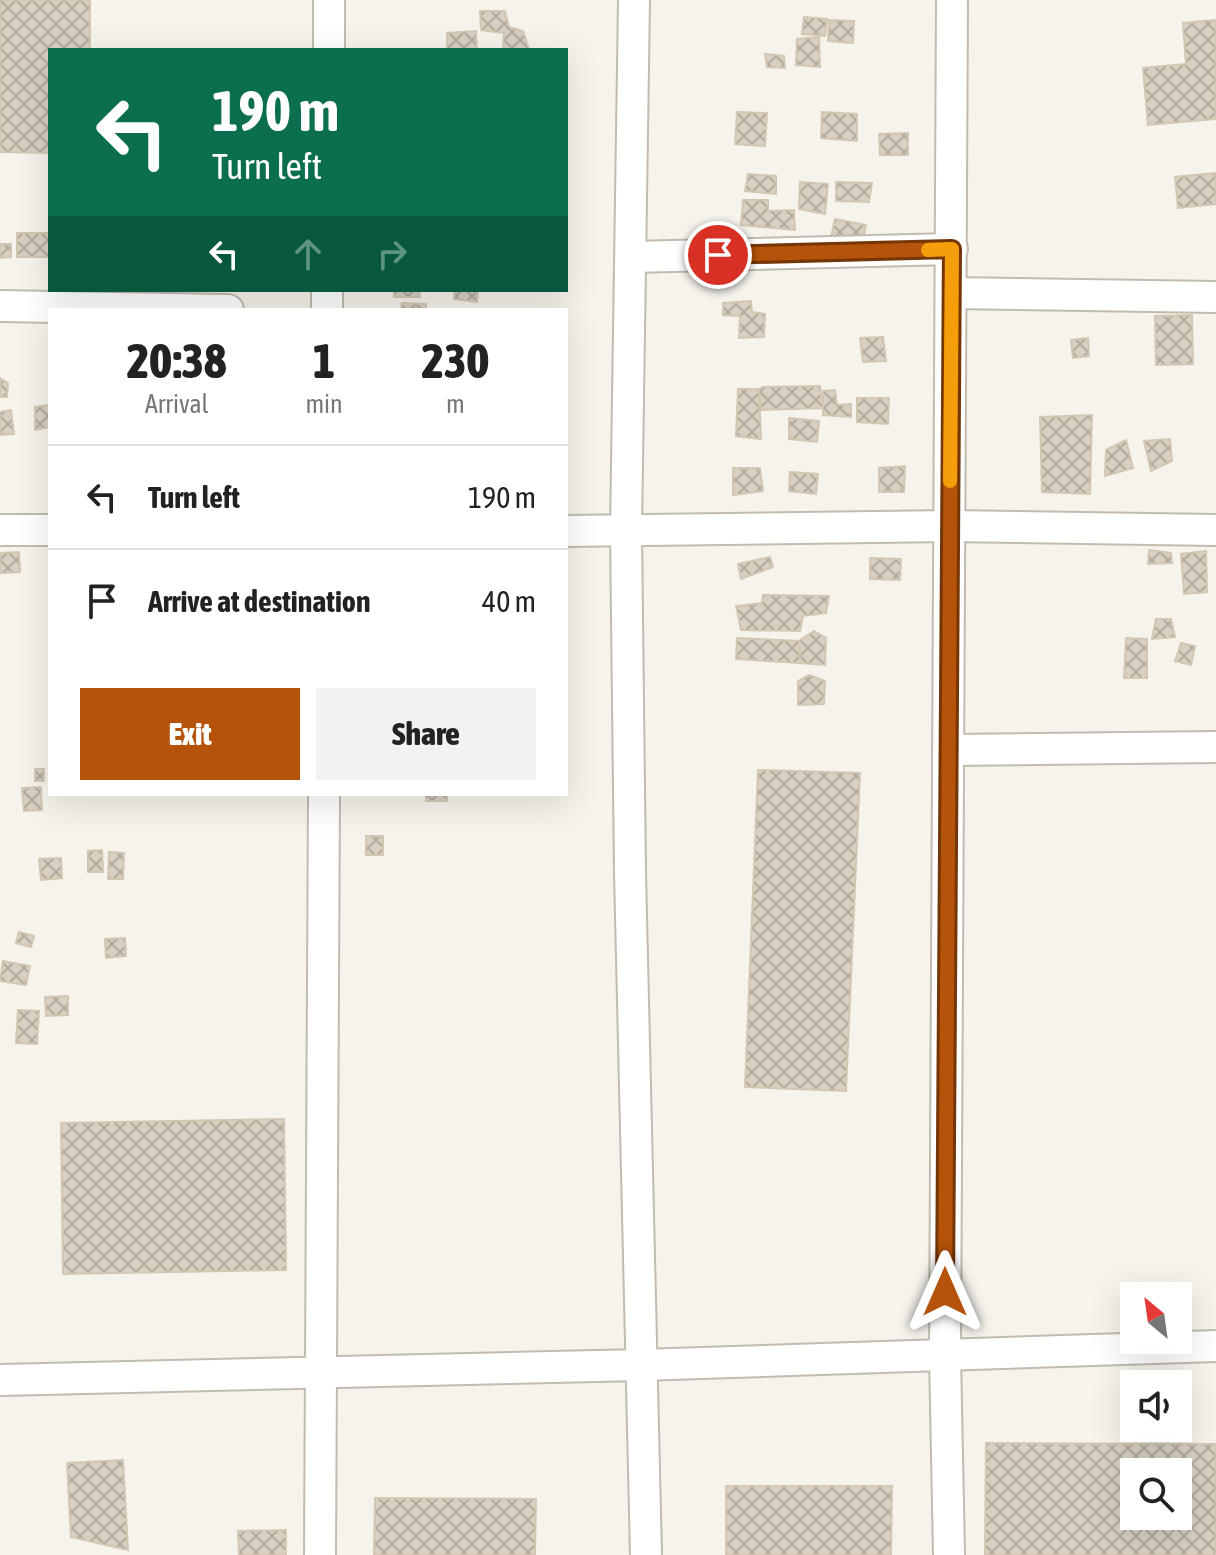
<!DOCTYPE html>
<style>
:root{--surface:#fff;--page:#f2f2f2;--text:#222;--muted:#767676;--line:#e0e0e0;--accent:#b45309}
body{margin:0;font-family:"Asap Condensed",sans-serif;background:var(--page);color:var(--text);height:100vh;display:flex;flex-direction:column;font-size:30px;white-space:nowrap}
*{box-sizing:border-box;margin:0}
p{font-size:26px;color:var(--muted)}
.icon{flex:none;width:44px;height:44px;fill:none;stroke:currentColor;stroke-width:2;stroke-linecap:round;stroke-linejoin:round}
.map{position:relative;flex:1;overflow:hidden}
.details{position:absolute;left:48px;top:308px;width:520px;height:488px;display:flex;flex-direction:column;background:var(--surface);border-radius:0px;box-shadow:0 8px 32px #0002}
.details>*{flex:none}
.hud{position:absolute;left:48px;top:48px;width:520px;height:244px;border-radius:0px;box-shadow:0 8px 32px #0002;background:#0b6e4f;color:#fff;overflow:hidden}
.needle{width:52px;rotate:331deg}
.buttons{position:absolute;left:1120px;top:1282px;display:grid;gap:16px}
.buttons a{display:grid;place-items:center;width:72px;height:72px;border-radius:0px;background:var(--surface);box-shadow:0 8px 32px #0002;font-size:40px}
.pin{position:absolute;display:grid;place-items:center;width:68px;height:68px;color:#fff;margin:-34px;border:4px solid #fff;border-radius:50%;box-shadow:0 2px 8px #0007}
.me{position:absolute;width:88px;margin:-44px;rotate:0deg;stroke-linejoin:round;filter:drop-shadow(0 0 6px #0008)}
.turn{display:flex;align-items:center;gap:28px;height:168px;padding:0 32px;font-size:36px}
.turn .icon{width:104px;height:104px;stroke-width:2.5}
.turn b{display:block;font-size:56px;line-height:68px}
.lanes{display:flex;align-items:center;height:76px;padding:0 32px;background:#0003;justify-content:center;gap:40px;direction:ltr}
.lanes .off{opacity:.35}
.eta{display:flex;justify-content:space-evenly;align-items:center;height:136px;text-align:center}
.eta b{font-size:48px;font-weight:800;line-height:56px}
.primary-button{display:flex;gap:16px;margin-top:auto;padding:16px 32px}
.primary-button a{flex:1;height:92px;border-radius:0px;background:var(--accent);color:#fff;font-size:32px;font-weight:800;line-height:92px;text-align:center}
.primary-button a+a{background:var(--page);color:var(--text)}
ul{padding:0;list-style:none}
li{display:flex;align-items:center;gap:24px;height:104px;padding:0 32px;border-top:2px solid var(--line)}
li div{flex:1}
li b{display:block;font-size:30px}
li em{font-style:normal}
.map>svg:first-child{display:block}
.building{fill:url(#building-cross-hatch);stroke:#d3c7b4;stroke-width:2;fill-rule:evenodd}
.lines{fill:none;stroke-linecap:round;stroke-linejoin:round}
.street-casing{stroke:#c2bbae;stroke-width:34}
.street{stroke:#fff;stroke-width:30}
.route-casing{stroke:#753606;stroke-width:20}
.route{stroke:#b45309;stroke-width:14}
.slow{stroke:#f59e0b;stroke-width:14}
</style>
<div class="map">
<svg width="1216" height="1555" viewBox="0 0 1216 1555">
<defs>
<pattern id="building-cross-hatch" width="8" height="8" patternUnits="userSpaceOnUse" patternTransform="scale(2)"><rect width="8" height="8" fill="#d8cfc1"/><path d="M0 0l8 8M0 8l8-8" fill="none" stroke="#b1aa9e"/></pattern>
</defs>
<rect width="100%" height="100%" fill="#f6f3ec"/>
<g class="building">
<polygon points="0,0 90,0 90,50 50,50 50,153 0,152"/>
<polygon points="480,11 505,11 509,27 523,31 529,50 503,50 504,33 481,30"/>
<polygon points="804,17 827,19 825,36 802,34"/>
<polygon points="829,20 854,21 853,43 828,41"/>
<polygon points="1216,20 1216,119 1148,125 1143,68 1186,64 1183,23"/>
<polygon points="476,31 477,50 447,50 447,33"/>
<polygon points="819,37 820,67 796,65 797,39"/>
<polygon points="765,54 784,56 785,68 767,67"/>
<polygon points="737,112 767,113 765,146 735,144"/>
<polygon points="822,112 857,114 857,141 821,138"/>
<polygon points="908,133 908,155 880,155 879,134"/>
<polygon points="1216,173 1216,204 1178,208 1175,177"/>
<polygon points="748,174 776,176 776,194 745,191"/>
<polygon points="800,182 828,184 825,214 799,209"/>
<polygon points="836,182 872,183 869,202 836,201"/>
<polygon points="743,200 768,200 768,211 794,210 795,230 741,225"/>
<polygon points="835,219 866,225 861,249 830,242"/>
<rect x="17" y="233" width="33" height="24"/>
<polygon points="0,244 11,244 11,257 0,258"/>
<polygon points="394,290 419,290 420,297 394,297"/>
<polygon points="455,290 478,290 477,302 454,299"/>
<polygon points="751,301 752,312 765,314 764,337 739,338 740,316 723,315 723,303"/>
<polygon points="402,303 426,304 426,310 401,310"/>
<polygon points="1192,315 1193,364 1156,365 1155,316"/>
<polygon points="883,337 886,361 863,362 860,338"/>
<polygon points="1088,338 1089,356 1073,358 1071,340"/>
<polygon points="0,378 8,383 7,397 0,397"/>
<polygon points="820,386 823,408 761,410 759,389 763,387"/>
<polygon points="738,389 759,389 761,439 736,436"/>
<polygon points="835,390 837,405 851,404 851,417 823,415 823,391"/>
<polygon points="857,398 889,398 888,424 857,422"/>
<polygon points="50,405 50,427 35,430 35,407"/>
<polygon points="11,410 14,434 0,435 0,412"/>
<polygon points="1092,415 1090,494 1042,492 1040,417"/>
<polygon points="789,418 819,421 817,442 789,439"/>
<polygon points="1170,439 1172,461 1151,471 1144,441"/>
<polygon points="1126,440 1133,468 1105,476 1106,450"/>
<polygon points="905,466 904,492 879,492 879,468"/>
<polygon points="733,468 760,468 763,491 733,495"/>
<polygon points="790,472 818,474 816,494 789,491"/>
<polygon points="1149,550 1171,553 1172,563 1148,564"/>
<polygon points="1206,551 1207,592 1184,594 1181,554"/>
<polygon points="19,552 20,572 0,573 0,553"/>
<polygon points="770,557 773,567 741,579 738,564"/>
<polygon points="870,558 901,559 900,580 870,579"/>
<polygon points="763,595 829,596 826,613 803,616 800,631 741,630 736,606 762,603"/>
<polygon points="1156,619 1171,619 1175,637 1152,639"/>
<polygon points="814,631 826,638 825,665 800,663 799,641"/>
<polygon points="737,638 799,641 800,663 736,659"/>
<polygon points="1126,638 1147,639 1147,678 1124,678"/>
<polygon points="1181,643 1195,646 1191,665 1175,661"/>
<polygon points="809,675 825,681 824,704 798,705 798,681"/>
<rect x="35" y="769" width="9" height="12"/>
<polygon points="758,770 860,773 846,1091 745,1087"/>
<polygon points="41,787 42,810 24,811 22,788"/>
<rect x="426" y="794" width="21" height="7"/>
<rect x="366" y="836" width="17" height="19"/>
<polygon points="102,850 103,872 88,872 88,851"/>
<polygon points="109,852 124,853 123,879 108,879"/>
<polygon points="61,858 62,878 41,880 39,859"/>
<polygon points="19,932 34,936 31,947 16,943"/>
<polygon points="125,938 126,956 106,958 105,939"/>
<polygon points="3,961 30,966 26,985 0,981"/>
<polygon points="68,996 68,1015 46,1016 45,997"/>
<polygon points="18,1010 39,1011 37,1044 16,1043"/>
<polygon points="284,1119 286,1270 63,1274 61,1123"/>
<path d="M 986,1443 L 1216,1444 L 1216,1555 L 985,1555 ZM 1134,1472 L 1178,1472 L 1178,1516 L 1134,1516 Z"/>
<polygon points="123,1460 128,1550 71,1537 67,1463"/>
<polygon points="726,1486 892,1486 891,1555 726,1555"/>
<polygon points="375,1498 536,1499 535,1555 374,1555"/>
<polygon points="286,1530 286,1555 239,1555 238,1531"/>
</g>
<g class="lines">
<defs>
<g id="street">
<polyline points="634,0 626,531 630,873 646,1555"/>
<polyline points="329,50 329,0"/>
<polyline points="631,257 952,249"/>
<polyline points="952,293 1216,297"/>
<polyline points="0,306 228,310"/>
<polyline points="327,310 327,290"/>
<polyline points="0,530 50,530"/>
<polyline points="566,531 950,526 1216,530"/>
<polyline points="949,750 1216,747"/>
<polyline points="0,1380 641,1365 1216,1346"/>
<polyline points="320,1555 324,794"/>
<polyline points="949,1555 945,1355 952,0"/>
</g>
</defs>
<use href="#street" class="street-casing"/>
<use href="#street" class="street"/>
</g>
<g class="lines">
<defs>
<polyline id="route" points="718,255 952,249 945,1292"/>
</defs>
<use href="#route" class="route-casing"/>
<use href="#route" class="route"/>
<polyline class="slow" points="928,250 952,249 950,481"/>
</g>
</svg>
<div class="buttons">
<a><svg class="needle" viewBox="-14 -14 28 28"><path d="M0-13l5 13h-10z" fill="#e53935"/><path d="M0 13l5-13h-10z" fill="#767676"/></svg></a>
<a><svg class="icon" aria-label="sound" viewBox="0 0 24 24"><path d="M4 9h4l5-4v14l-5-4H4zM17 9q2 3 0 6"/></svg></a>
<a><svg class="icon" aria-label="search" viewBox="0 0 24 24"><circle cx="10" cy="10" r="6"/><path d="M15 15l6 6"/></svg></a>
</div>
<div class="pin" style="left:718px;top:255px;background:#d93025"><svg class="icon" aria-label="arrive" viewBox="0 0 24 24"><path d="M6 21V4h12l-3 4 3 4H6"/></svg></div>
<svg class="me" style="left:945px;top:1292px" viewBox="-20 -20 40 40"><path d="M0-17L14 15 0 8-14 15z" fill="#b45309" stroke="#fff" stroke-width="4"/></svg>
<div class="hud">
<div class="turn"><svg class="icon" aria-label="left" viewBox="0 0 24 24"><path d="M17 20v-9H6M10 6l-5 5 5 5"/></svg><div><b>190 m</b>Turn left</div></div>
<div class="lanes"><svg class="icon" aria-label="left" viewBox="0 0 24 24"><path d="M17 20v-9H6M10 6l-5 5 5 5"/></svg><svg class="icon off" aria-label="ahead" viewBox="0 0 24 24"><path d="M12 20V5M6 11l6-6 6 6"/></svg><svg class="icon off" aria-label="right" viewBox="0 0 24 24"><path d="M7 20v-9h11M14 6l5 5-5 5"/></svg></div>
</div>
<section class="details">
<div class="eta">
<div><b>20:38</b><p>Arrival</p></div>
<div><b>1</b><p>min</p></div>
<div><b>230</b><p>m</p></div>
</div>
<ul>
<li><svg class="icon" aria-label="left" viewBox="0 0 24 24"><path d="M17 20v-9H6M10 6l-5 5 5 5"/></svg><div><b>Turn left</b></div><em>190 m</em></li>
<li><svg class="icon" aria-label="arrive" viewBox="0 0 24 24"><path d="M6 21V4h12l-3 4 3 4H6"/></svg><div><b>Arrive at destination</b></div><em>40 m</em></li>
</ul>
<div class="primary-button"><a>Exit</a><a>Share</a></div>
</section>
</div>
